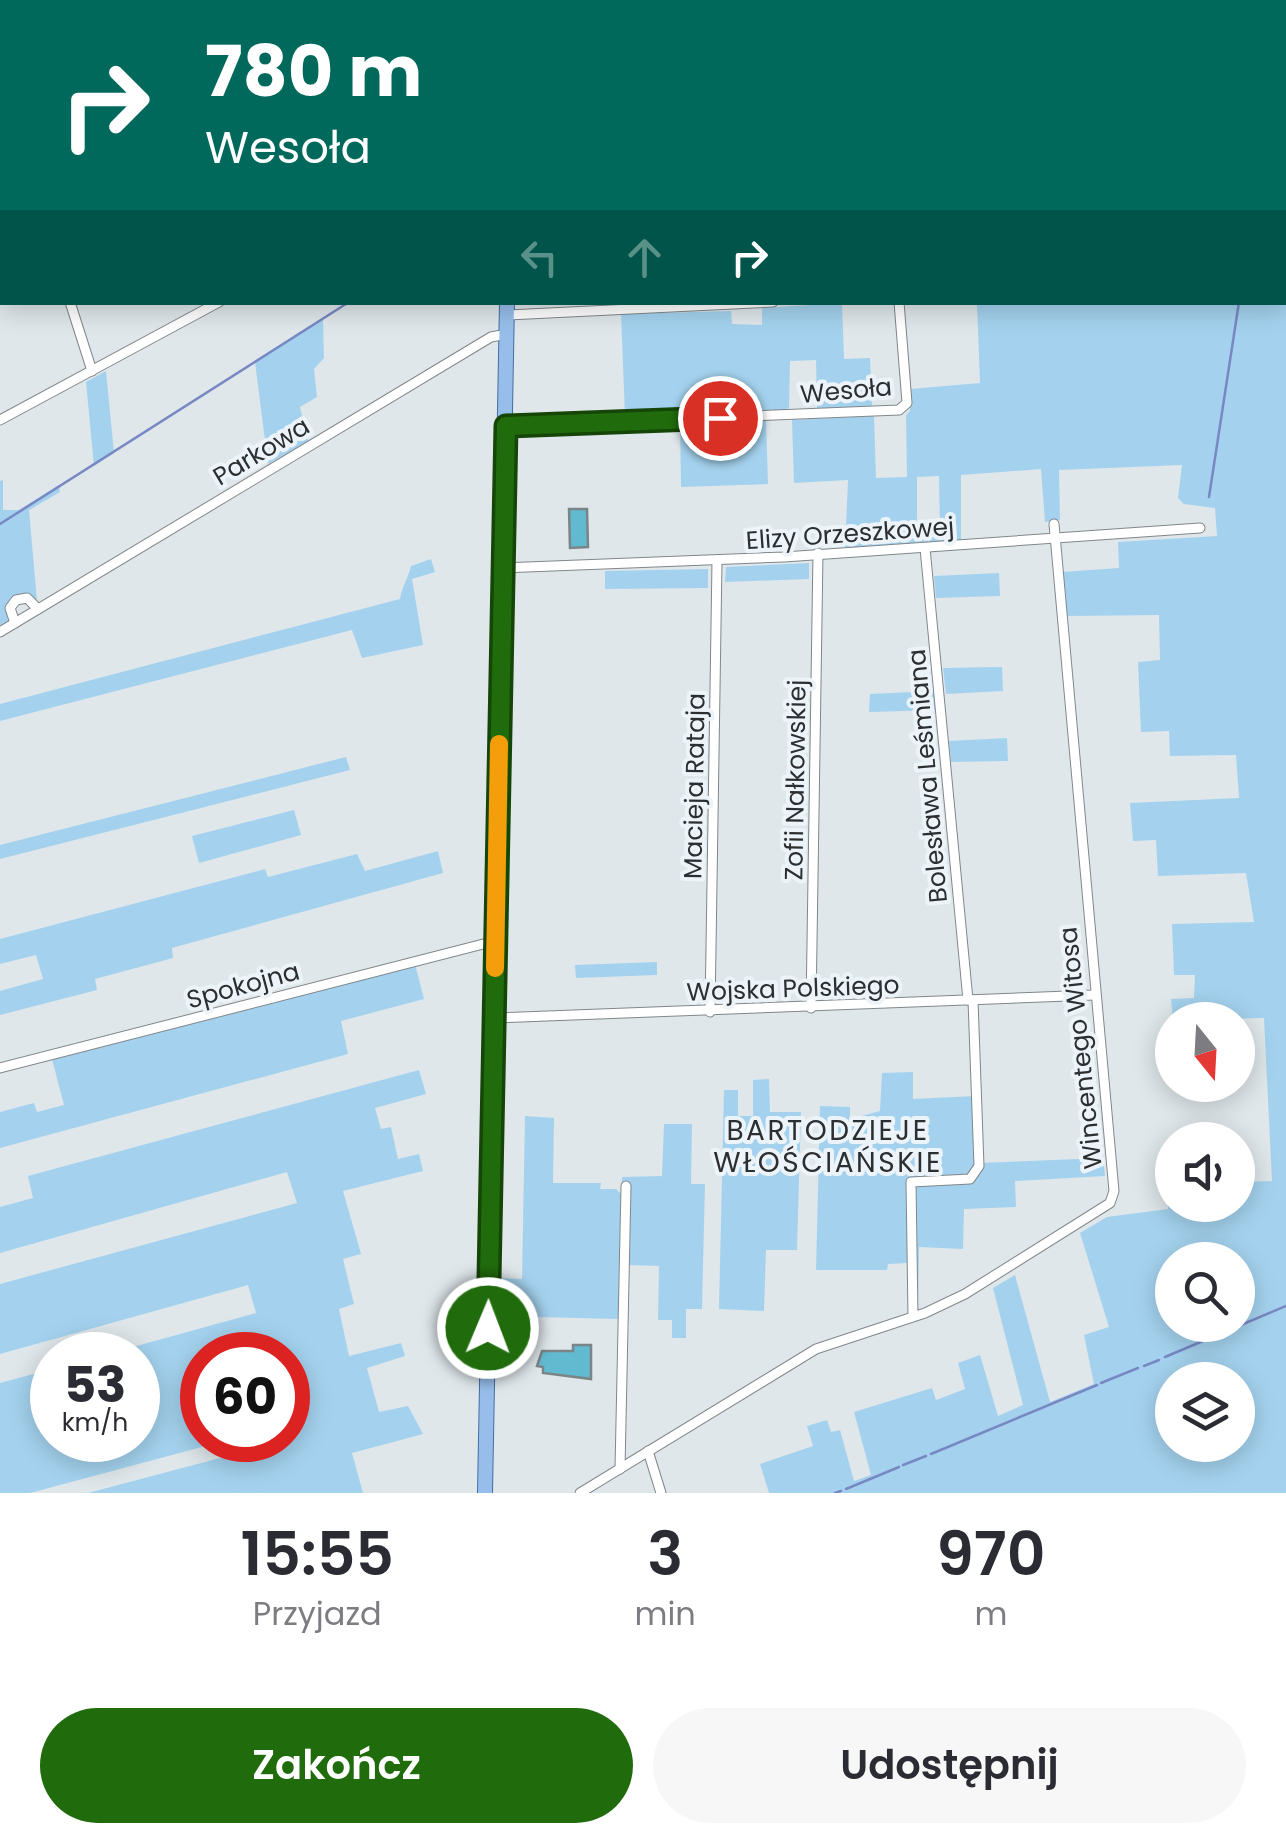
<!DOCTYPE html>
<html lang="pl">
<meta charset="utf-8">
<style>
:root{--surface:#fff;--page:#f7f7f7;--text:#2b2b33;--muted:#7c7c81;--accent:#206c0c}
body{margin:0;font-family:Poppins,sans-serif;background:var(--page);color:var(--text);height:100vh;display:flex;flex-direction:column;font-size:38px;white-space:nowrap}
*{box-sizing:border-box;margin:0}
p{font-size:32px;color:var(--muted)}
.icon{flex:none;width:55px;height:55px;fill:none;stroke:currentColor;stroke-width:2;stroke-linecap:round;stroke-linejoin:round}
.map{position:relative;height:1493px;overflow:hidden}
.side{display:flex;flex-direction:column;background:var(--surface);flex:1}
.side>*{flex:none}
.banner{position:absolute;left:0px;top:0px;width:1288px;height:305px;box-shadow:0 5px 25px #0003;background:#00695c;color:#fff;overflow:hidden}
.needle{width:65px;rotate:162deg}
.tools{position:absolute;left:1155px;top:1002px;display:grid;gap:20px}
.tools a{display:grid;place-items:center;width:100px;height:100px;border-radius:50%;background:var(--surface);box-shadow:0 5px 25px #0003;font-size:50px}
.speed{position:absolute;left:30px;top:1332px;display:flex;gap:20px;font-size:50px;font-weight:700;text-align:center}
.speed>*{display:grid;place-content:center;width:130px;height:130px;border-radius:50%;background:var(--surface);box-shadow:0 5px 25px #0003;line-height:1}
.speed small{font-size:25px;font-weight:400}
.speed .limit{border:15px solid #d22;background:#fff;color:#111}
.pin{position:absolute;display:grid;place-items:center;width:85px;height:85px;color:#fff;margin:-42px;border:5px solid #fff;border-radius:50%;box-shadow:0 2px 10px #0007}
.me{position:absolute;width:110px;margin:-55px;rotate:1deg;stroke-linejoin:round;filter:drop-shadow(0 0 8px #0008)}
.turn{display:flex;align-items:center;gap:35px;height:210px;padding:0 40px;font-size:45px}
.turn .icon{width:130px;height:130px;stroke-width:2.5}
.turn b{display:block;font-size:70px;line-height:85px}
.lanes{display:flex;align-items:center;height:95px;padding:0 40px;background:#0003;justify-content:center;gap:50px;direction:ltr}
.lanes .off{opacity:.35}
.eta{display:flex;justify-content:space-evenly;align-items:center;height:170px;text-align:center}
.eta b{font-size:60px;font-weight:600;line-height:70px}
.primary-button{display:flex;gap:20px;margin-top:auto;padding:20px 40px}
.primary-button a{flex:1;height:115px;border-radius:60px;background:var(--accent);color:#fff;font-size:40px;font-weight:600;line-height:115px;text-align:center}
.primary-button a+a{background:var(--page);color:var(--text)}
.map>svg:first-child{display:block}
.green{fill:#a4d2ee;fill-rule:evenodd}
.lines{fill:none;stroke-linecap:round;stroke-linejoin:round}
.stream{stroke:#7888c3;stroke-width:2.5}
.building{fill:#61bad0;stroke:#7b8486;stroke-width:2.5}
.minor-casing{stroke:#80878b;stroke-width:11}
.primary-casing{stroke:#446fa1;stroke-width:16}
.minor{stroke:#fff;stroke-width:9}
.primary{stroke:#97beeb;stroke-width:14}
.route-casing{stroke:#154608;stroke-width:25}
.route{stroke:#206c0c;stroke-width:18}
.slow{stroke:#f59e0b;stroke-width:18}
.labels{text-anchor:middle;stroke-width:8;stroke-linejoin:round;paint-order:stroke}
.street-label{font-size:25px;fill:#2c2f31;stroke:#ecf4f9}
.neighbourhood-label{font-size:28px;letter-spacing:2.5px;fill:#2c2f31;stroke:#ecf4f9}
</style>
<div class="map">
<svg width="1286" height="1493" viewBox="0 0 1286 1493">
<rect width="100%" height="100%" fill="#dfe7eb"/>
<g class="green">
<path d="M 1270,0 L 1286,0 L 1286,1493 L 769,1493 L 760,1464 L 813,1446 L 807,1426 L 827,1420 L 831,1432 L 840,1430 L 854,1481 L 871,1475 L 854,1412 L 932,1388 L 936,1400 L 965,1389 L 958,1363 L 980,1355 L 998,1416 L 1023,1405 L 993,1288 L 1015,1275 L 1050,1402 L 1094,1384 L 1084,1335 L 1109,1327 L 1080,1233 L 1107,1217 L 1168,1209 L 1166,1184 L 1172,1184 L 1172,1205 L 1238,1205 L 1238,1182 L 1272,1181 L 1264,1018 L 1173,1020 L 1171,999 L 1194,998 L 1195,975 L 1174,975 L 1172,924 L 1254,922 L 1246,873 L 1158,876 L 1156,840 L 1133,841 L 1130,803 L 1239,798 L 1236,755 L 1170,756 L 1169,731 L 1141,732 L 1138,662 L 1160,660 L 1159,615 L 1066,616 L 1061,572 L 1119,568 L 1118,542 L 1217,536 L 1215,508 L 1184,504 L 1178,498 L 1182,465 L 1059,470 L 1060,520 L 1045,522 L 1041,469 L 961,475 L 961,540 L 845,548 L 848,480 L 794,483 L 792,420 L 874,416 L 876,478 L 907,477 L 906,415 L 910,411 L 910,389 L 980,383 L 977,303 L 1285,302 L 1285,2 L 1266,2 ZM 939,476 L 940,532 L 917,532 L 917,477 ZM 1172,1260 L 1238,1260 L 1238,1325 L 1172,1325 ZM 1172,1380 L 1238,1380 L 1238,1445 L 1172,1445 Z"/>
<polygon points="842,303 844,359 870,358 872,405 867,409 821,411 817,408 816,360 790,361 789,408 778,412 625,416 621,314 731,311 732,324 762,325 762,308"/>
<polygon points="323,319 324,358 314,369 317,397 300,407 308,441 268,464 255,362"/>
<polygon points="106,371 114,453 94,466 86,382"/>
<polygon points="766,421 768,484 681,487 680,423"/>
<polygon points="3,480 3,510 19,510 59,485 60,492 29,510 37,601 25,595 7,608 9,622 0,627 0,481"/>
<path d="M 431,559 L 435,572 L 412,579 L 423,645 L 362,658 L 352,630 L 0,721 L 0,704 L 400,599 C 402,586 408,579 411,566 Z"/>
<polygon points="809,563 809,579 725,582 726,567"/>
<polygon points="708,569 708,588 605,589 605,571"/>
<polygon points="999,573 1000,596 936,598 934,576"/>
<polygon points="1002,667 1003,691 946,694 943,668"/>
<polygon points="935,691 937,710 869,712 870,694"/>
<polygon points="1007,738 1008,761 951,762 949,741"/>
<polygon points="346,757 350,770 0,859 0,845"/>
<polygon points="294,810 301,835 199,863 192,836"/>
<polygon points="438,851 443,873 172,948 173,958 95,979 97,990 0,1015 0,991 43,979 36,955 0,964 0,939 265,869 268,877 357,854 365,871"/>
<polygon points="657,962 657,975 576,978 575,965"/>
<polygon points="415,964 424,999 341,1021 348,1054 0,1148 0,1112 34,1103 37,1112 64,1105 52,1059"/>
<polygon points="419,1070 426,1094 375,1108 381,1129 391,1127 398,1159 419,1154 423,1171 343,1191 361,1254 343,1259 354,1304 339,1309 349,1356 401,1343 405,1356 367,1368 379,1412 408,1406 423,1434 352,1453 363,1493 88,1493 288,1440 288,1355 202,1355 202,1440 228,1440 30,1493 0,1493 0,1383 52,1369 52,1440 138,1440 138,1355 104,1355 256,1313 248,1285 0,1354 0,1284 297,1203 287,1172 0,1253 0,1207 33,1198 28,1176"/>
<polygon points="913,1072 913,1099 975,1096 979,1163 1103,1158 1105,1176 1015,1181 1016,1207 964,1209 963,1249 919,1247 918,1305 908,1309 907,1263 888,1264 887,1270 816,1270 820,1106 850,1107 850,1119 880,1111 882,1073"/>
<polygon points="769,1079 770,1112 801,1112 797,1250 766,1250 764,1311 719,1309 724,1090 738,1090 738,1116 753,1116 753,1080"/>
<polygon points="525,1116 554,1118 553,1183 601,1183 600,1189 616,1189 623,1196 618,1319 496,1316 498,1278 522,1279"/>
<polygon points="664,1124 692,1124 691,1184 705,1184 702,1309 686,1309 686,1338 672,1338 672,1320 658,1320 659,1266 628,1265 628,1183 622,1183 622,1177 662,1176"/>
</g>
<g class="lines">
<g class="stream">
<polyline points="1209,497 1239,302"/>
<polyline points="0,524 349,302"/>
<polyline points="1165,1357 1286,1306"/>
<polyline points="1144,1366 1159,1360"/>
<polyline points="1101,1383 1138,1368"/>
<polyline points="931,1454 1097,1385"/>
<polyline points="903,1465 926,1456"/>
<polyline points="846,1489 899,1467"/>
<polyline points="835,1493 841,1491"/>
</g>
</g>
<g class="building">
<polygon points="569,509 587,509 588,547 570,548"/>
<polygon points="573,1345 591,1345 591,1379 543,1373 543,1367 537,1366 542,1351 573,1351"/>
</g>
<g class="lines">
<defs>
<g id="minor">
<polyline points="289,0 289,2"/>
<polyline points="344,0 344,2"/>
<polyline points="215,2 216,0"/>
<polyline points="462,2 462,0"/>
<polyline points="702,2 717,0"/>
<polyline points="0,188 2,187"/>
<polyline points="0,276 0,277"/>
<polyline points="70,302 92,371"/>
<polyline points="507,315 773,302"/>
<polyline points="0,420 219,302"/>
<polyline points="506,426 899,410 907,403 899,302"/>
<polyline points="925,548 968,1000"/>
<polyline points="502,568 784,557 1200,528"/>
<polyline points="15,623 10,608 16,600 27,598 38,609"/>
<polyline points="0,632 491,337 507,334"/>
<polyline points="811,1008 818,553"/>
<polyline points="710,1012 717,561"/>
<polyline points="494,1018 1094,995"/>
<polyline points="0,1068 495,941"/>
<polyline points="913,1316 911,1182 970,1179 979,1166 973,1000"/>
<polyline points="648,1451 661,1493"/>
<polyline points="620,1469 626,1186"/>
<polyline points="580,1493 816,1349 925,1313 965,1294 1110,1203 1114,1191 1054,524"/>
</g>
<g id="primary">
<polyline points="513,2 513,0"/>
<polyline points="485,1493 507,302"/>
</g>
</defs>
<use href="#minor" class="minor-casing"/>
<use href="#primary" class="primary-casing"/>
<use href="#minor" class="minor"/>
<use href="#primary" class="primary"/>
</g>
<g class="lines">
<defs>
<polyline id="route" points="488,1328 506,426 720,418"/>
</defs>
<use href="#route" class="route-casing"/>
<use href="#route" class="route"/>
<polyline class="slow" points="495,968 499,744"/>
</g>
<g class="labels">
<g class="street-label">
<text transform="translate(846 390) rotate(-5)" y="9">Wesoła</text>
<text transform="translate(261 451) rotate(-31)" y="9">Parkowa</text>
<text transform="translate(850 533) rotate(-4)" y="9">Elizy Orzeszkowej</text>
<text transform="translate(927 776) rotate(-95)" y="9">Bolesława Leśmiana</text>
<text transform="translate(795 780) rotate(-89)" y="9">Zofii Nałkowskiej</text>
<text transform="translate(694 786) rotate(-89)" y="9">Macieja Rataja</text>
<text transform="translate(243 985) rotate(-15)" y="9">Spokojna</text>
<text transform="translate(793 988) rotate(-2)" y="9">Wojska Polskiego</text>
<text transform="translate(1080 1048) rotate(-96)" y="9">Wincentego Witosa</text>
</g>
<g class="neighbourhood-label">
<text x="828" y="1140">BARTODZIEJE<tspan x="828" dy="32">WŁOŚCIAŃSKIE</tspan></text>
</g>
</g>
</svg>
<div class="tools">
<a><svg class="needle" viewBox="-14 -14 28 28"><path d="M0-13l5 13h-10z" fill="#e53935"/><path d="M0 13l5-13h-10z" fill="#7c7c81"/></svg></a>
<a><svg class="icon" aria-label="sound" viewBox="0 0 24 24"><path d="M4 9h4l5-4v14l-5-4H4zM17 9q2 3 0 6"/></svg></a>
<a><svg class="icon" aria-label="search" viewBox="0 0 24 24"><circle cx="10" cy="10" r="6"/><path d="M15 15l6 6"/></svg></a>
<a><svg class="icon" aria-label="layers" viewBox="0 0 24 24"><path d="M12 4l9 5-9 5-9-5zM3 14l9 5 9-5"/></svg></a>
</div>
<div class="speed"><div>53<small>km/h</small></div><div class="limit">60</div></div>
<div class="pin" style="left:720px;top:418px;background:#d93025"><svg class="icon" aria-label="arrive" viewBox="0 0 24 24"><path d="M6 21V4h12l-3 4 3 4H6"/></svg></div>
<svg class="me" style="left:488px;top:1328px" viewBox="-20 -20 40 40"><circle r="17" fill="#206c0c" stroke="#fff" stroke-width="3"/><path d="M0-11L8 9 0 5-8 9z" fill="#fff"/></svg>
<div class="banner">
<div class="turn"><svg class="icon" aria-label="right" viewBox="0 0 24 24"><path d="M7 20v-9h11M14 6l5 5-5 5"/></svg><div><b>780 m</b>Wesoła</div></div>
<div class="lanes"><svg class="icon off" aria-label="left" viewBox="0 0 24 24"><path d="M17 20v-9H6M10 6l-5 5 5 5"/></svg><svg class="icon off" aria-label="ahead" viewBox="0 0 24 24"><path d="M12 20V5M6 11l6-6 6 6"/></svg><svg class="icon" aria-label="right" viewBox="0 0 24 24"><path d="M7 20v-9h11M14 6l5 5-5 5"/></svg></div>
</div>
</div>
<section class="side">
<div class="eta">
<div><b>15:55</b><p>Przyjazd</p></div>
<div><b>3</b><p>min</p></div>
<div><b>970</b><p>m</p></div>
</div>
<div class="primary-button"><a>Zakończ</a><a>Udostępnij</a></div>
</section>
